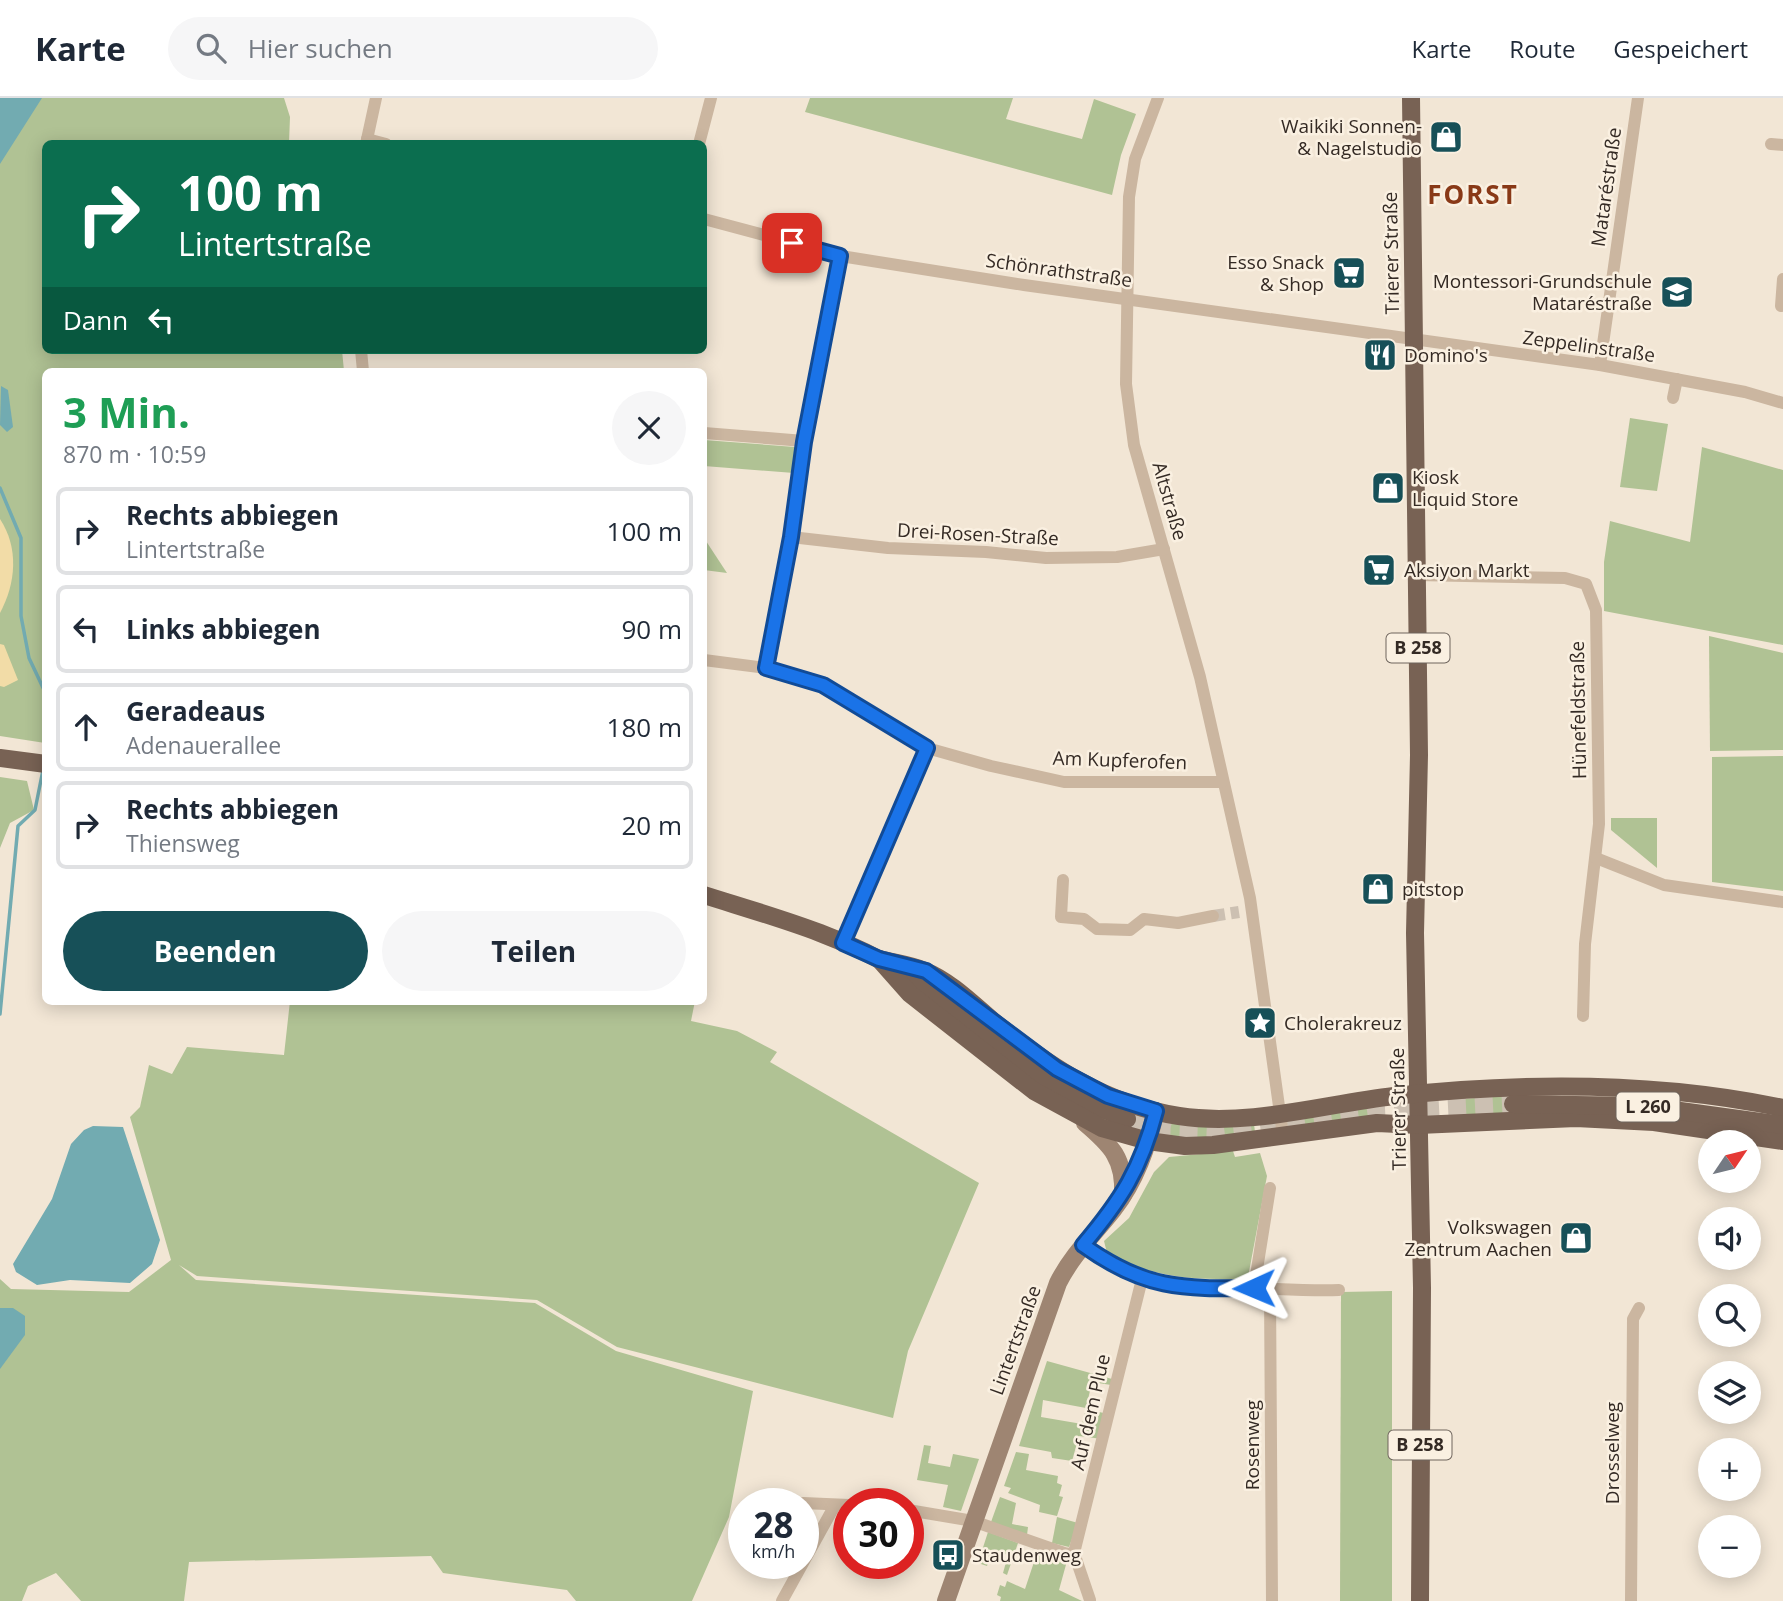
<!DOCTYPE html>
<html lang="de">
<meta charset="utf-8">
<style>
:root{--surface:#fff;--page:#f6f6f7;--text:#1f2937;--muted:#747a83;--line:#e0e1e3;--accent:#175058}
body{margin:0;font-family:"Open Sans",sans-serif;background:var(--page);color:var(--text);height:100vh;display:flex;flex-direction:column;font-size:26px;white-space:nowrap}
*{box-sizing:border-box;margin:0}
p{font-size:23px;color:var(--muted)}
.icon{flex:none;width:38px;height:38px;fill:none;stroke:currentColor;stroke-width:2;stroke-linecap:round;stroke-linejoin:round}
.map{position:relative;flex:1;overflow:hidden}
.panel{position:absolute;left:42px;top:270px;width:665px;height:637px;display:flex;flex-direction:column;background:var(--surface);border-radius:10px;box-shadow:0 4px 18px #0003}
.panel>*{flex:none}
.banner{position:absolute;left:42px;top:42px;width:665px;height:214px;border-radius:10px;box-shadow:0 4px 18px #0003;background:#0b6e4f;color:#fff;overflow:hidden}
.needle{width:46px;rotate:55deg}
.fabs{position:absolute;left:1698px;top:1032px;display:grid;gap:14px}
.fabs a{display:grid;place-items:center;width:63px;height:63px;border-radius:50%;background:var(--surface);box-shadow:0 4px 18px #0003;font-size:35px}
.speed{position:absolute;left:728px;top:1390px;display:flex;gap:14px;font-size:35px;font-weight:700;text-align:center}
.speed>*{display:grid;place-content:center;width:91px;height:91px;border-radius:50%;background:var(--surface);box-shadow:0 4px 18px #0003;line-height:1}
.speed small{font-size:18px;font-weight:400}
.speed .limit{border:10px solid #d22;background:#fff;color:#111}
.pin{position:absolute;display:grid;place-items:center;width:60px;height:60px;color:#fff;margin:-30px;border-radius:14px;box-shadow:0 4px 10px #0006}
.me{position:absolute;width:77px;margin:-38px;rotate:269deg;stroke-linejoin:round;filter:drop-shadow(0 0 5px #0008)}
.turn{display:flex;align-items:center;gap:24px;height:147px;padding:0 21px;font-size:32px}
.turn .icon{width:91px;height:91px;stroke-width:2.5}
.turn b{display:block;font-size:49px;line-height:60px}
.then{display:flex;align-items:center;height:66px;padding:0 21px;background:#0003;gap:14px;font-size:26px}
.round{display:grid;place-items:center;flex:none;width:74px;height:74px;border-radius:37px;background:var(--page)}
.headline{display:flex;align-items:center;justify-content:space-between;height:119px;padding:0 21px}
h1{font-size:42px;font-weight:700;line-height:52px;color:#1e9e55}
.cta{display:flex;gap:14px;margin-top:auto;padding:14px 21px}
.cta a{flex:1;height:80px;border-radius:42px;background:var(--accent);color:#fff;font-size:28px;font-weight:700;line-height:80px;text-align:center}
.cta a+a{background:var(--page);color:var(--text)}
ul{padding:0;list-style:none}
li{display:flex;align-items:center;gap:21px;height:88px;margin:0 14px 10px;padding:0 7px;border:4px solid var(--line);border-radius:10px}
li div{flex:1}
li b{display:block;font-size:26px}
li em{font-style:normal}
header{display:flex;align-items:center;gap:42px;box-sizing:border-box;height:98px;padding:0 35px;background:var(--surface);border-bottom:2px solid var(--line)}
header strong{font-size:33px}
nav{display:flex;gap:38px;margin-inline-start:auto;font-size:24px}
.search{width:490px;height:63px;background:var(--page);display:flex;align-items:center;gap:18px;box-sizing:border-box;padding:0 24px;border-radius:38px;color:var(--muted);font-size:26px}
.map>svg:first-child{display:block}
.green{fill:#b0c294}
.sand{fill:#f2dca7}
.water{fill:#72abb1}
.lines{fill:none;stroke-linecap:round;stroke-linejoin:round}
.stream{stroke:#72abb1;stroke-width:3.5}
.minor-tunnel{stroke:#ccc0b2;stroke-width:12;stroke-dasharray:12 6;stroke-linecap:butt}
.primary-tunnel{stroke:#ccc0b2;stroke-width:18;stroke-dasharray:18 9;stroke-linecap:butt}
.minor{stroke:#cbb6a0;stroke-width:12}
.secondary{stroke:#9e8572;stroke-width:18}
.primary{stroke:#786254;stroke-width:18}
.route-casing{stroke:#114b97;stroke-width:18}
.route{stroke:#1a73e8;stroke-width:12}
.labels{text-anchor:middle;stroke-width:5;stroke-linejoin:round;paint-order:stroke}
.shield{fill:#faf0e1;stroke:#6f655d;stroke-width:2}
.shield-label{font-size:18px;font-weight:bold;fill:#342a24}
.poi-label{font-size:19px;fill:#342a24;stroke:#faf0e1;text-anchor:start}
.street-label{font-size:19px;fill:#342a24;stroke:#faf0e1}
.district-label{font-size:26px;font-weight:bold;letter-spacing:2px;fill:#893917;stroke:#faf0e1}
</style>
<header>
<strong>Karte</strong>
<div class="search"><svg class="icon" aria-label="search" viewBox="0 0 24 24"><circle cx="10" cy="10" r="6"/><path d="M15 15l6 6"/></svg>Hier suchen</div>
<nav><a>Karte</a><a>Route</a><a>Gespeichert</a></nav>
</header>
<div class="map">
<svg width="1783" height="1503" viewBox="0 0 1783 1503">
<rect width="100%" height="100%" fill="#f2e6d5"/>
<g class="green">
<polygon points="0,0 284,0 290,19 289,45 46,46 46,252 342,252 344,273 46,273 45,645 0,638"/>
<polygon points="810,0 1013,0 1006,21 1082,41 1094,1 1136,16 1121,57 1112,97 805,14"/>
<polygon points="1630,320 1668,326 1657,393 1620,389"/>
<polygon points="704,342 795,349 794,375 704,368"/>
<polygon points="1702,349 1783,372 1783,547 1604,513 1604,464 1610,423 1690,444"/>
<polygon points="704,440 727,475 704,472"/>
<polygon points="1709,538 1783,555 1783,652 1710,653"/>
<polygon points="1783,658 1783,793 1712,784 1712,659"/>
<polygon points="0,679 27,683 34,712 10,725 0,750"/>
<polygon points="1611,720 1657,720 1657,770 1611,732"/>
<polygon points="290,903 695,903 691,923 737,933 777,954 770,964 979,1085 908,1253 893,1320 617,1249 537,1202 197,1178 179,1167 196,1182 535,1205 616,1253 753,1293 729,1419 692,1503 576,1503 567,1492 443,1475 431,1458 189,1464 184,1503 81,1503 56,1475 28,1488 22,1503 0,1503 0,1181 11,1191 129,1194 171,1162 130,1019 140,1009 149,967 172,976 187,949 284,957"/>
<polygon points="1515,996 1515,1016 1454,1018 1456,1002"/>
<polygon points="1382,1006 1383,1019 1301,1027 1292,1027 1290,1022"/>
<polygon points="1178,1024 1254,1025 1255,1035 1214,1042 1159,1037 1158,1031 1164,1026"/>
<path d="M 1233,1053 L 1235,1059 L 1260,1055 L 1267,1078 L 1248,1179 L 1245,1181 C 1195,1182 1151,1180 1107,1155 L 1104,1143 L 1129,1120 L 1154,1074 L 1169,1059 Z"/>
<polygon points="1392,1193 1392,1503 1340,1503 1341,1194"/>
<polygon points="1047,1263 1112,1281 1111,1287 1092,1284 1086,1310 1043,1302 1041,1319 1082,1326 1086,1311 1108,1316 1102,1341 1079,1338 1072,1363 1052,1360 1051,1354 1019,1348"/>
<polygon points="924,1347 931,1348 928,1365 950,1369 953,1356 979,1361 961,1413 943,1409 948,1387 917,1382"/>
<polygon points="1016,1354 1029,1356 1026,1372 1058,1378 1057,1385 1062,1387 1059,1398 1063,1399 1057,1418 1039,1414 1040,1407 1008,1395 1011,1390 1004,1388"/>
<polygon points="1000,1399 1016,1405 1012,1426 1028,1429 1027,1437 991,1424"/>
<polygon points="1057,1419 1078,1425 1069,1449 1052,1445"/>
<polygon points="988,1434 1018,1445 1007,1477 1003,1475 1008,1457 993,1452 987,1468 978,1465"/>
<polygon points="1038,1452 1067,1463 1059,1492 1082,1503 1000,1503 1001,1499 997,1497 1000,1487 1005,1489 1007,1483 1025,1491"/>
</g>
<g class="sand">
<path d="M 0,421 C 19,450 16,485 0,515 Z"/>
<polygon points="0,546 4,547 18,582 4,589 0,588"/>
</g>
<g class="water">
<polygon points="0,0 42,0 0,66"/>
<polygon points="1,288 8,292 13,329 7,334 0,327"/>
<polygon points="93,1028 123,1029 160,1142 152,1166 130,1185 70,1182 37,1187 16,1174 13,1166 52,1101 71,1046 84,1032"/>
<polygon points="0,1210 13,1210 25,1218 25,1237 0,1271"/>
</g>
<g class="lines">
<g class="stream">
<polyline points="0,390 21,440 21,518 29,560 46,596"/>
<polyline points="0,916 18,728 35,712 43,672"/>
</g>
<polyline class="minor-tunnel" points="1213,818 1239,814"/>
<polyline class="primary-tunnel" points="1127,1021 1170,1032 1224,1034 1376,1013 1513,1006"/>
<g class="minor">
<polyline points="1158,0 1135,61 1129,99 1126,286 1134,347 1200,579 1250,800 1283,1037"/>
<polyline points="367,41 386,46"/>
<polyline points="366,46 376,0"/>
<polyline points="699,46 711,0"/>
<polyline points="1771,46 1783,47"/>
<polyline points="704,121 847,159 1024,187 1600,267 1745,294 1783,305"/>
<polyline points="1781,208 1783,181"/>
<polyline points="361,252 363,273"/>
<polyline points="1600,267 1638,0"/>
<polyline points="1673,300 1677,281"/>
<polyline points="704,335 804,343"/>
<polyline points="791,439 888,450 986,454 1046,460 1117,459 1164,451"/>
<polyline points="1417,477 1565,480 1586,486 1596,512 1599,726 1585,846 1583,918"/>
<polyline points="704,562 766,570 823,587 927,650 991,668 1064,684 1222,684"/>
<polyline points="766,570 791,439 804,343 840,158"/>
<polyline points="1596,760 1664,787 1783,804"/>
<polyline points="1063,782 1061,819 1084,821 1097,831 1130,832 1144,821 1178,825 1213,818"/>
<polyline points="843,844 927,650"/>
<path d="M 1082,1147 C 1149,1194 1176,1188 1252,1190 C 1282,1191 1310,1193 1339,1192"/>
<polyline points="1254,1190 1270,1090"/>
<polyline points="1270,1192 1272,1503"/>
<polyline points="803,1405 849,1407"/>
<polyline points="908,1412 973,1423 1067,1456 1074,1455"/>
<polyline points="1074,1455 1142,1181"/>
<polyline points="1074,1455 1090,1502"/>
<polyline points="782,1503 835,1407"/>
<polyline points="1631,1503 1633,1221 1639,1210"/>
</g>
<g class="secondary">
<path d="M 1085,1025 C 1111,1047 1125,1061 1123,1097"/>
<path d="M 946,1503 L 1058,1185 C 1072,1157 1094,1136 1113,1112 C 1136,1082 1147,1049 1156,1013"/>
</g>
<g class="primary">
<polyline points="1411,0 1419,657 1415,835 1422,1190 1420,1503"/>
<polyline points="0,660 46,666"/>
<path d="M 704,797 C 770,818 842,837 901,874 C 945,901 982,937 1024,967 C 1056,990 1090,1007 1127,1021"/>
<polyline points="879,861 910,896 1034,993 1102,1030 1148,1043 1185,1048 1213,1047 1377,1025 1419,1027 1576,1020 1654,1024 1783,1043"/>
<path d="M 879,861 C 894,865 911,867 925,873 C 950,883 973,906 993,923 C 1049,968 1106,1007 1179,1018 C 1249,1029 1324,1006 1394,998 C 1523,984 1655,983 1783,1010"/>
<polyline points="1513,1006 1644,1008 1783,1027"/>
</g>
</g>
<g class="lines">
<defs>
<path id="route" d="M 792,145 L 840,158 L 804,344 L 791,439 L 766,570 L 823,587 L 927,650 L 843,845 L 879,861 L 926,873 L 1057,971 L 1108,998 L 1156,1013 C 1141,1071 1121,1102 1083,1147 C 1144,1191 1181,1191 1254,1190"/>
</defs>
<use href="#route" class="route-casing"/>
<use href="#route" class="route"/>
</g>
<defs>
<symbol id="shop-square" viewBox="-11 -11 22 22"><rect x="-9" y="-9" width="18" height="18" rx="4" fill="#175058" stroke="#faf0e1"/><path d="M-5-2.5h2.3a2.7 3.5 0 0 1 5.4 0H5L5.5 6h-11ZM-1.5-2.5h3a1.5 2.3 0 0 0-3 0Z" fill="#fff"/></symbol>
<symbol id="supermarket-square" viewBox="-11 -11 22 22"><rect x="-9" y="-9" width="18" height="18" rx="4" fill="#175058" stroke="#faf0e1"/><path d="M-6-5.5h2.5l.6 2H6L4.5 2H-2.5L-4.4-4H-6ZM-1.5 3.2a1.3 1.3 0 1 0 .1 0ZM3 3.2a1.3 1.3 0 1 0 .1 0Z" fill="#fff"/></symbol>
<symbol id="school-square" viewBox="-11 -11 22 22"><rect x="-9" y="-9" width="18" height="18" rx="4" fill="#175058" stroke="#faf0e1"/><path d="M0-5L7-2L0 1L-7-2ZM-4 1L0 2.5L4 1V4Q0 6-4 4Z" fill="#fff"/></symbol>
<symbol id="restaurant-square" viewBox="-11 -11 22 22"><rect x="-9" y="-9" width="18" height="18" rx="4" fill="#175058" stroke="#faf0e1"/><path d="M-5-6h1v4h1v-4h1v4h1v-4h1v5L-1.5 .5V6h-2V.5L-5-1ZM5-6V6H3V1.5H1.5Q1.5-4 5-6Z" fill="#fff"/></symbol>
<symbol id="sight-square" viewBox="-11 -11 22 22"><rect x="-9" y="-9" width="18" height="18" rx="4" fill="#175058" stroke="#faf0e1"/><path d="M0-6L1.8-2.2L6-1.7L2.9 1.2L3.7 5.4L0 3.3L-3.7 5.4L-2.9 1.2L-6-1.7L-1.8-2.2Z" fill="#fff"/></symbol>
<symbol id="bus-square" viewBox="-11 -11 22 22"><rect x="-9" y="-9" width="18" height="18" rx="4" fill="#175058" stroke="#faf0e1"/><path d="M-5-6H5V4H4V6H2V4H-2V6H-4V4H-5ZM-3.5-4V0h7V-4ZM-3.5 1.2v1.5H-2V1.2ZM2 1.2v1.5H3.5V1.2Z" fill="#fff"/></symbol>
</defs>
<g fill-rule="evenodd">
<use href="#shop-square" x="1427" y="20" width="38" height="38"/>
<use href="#supermarket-square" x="1330" y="156" width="38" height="38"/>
<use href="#school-square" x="1658" y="175" width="38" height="38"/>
<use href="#restaurant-square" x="1361" y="238" width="38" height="38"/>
<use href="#shop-square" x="1369" y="371" width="38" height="38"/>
<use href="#supermarket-square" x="1360" y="453" width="38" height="38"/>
<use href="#shop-square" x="1359" y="772" width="38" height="38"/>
<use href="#sight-square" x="1241" y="906" width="38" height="38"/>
<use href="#shop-square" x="1557" y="1121" width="38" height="38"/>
<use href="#bus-square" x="929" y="1438" width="38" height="38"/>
</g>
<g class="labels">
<g class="shield">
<rect x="1386.5" y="535.5" width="63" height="29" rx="5"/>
<rect x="1616.5" y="994.5" width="63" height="29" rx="5"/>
<rect x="1388.5" y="1332.5" width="63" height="29" rx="5"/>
</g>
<g class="shield-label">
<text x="1418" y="556">B 258</text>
<text x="1648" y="1015">L 260</text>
<text x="1420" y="1353">B 258</text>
</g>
<g class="poi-label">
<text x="1422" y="35" text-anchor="end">Waikiki Sonnen-<tspan x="1422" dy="22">&amp; Nagelstudio</tspan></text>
<text x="1324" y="171" text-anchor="end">Esso Snack<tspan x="1324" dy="22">&amp; Shop</tspan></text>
<text x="1652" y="190" text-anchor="end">Montessori-Grundschule<tspan x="1652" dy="22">Mataréstraße</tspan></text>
<text x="1404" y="264">Domino's</text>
<text x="1412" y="386">Kiosk<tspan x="1412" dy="22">Liquid Store</tspan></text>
<text x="1404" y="479">Aksiyon Markt</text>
<text x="1402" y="798">pitstop</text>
<text x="1284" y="932">Cholerakreuz</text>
<text x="1552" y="1136" text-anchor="end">Volkswagen<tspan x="1552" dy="22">Zentrum Aachen</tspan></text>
<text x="972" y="1464">Staudenweg</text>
</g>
<g class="street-label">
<text transform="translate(1606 89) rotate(-82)" y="7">Mataréstraße</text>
<text transform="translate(1391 155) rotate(-91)" y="7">Trierer Straße</text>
<text transform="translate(1059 172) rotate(8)" y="7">Schönrathstraße</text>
<text transform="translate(1589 248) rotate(8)" y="7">Zeppelinstraße</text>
<text transform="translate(1170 403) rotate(74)" y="7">Altstraße</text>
<text transform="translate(978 436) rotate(3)" y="7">Drei-Rosen-Straße</text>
<text transform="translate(1578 612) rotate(-91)" y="7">Hünefeldstraße</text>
<text transform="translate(1120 662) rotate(2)" y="7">Am Kupferofen</text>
<text transform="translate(1398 1011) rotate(-91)" y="7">Trierer Straße</text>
<text transform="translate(1015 1242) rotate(-70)" y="7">Lintertstraße</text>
<text transform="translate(1090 1314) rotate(-77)" y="7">Auf dem Plue</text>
<text transform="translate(1252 1347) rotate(-90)" y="7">Rosenweg</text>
<text transform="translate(1612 1355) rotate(-90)" y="7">Drosselweg</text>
</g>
<g class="district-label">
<text x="1473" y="106">FORST</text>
</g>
</g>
</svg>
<div class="fabs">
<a><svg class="needle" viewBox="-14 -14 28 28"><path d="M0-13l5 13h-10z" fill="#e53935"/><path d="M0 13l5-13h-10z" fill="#747a83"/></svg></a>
<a><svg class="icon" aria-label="sound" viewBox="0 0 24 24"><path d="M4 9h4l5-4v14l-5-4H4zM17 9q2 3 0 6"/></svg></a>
<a><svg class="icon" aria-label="search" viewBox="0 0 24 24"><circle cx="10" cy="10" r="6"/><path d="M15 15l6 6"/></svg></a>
<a><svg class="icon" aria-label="layers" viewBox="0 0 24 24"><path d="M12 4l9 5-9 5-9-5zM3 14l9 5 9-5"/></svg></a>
<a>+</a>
<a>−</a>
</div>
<div class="speed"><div>28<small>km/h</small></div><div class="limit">30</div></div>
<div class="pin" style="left:792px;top:145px;background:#d93025"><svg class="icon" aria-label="arrive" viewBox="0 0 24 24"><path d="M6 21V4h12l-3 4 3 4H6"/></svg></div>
<svg class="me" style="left:1254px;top:1190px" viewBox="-20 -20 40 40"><path d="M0-17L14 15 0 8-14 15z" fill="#1a73e8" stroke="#fff" stroke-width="4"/></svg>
<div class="banner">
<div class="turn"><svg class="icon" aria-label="right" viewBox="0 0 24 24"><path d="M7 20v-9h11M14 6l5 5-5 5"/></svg><div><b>100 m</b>Lintertstraße</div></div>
<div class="then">Dann<svg class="icon" aria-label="left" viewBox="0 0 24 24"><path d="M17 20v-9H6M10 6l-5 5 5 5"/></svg></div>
</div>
<section class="panel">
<div class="headline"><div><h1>3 Min.</h1><p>870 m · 10:59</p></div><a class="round"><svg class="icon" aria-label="close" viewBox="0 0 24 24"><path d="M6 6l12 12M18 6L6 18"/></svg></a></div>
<ul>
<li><svg class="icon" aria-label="right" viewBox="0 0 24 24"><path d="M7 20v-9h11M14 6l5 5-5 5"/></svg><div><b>Rechts abbiegen</b><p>Lintertstraße</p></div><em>100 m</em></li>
<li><svg class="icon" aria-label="left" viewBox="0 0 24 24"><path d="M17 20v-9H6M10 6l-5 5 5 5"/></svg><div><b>Links abbiegen</b></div><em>90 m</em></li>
<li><svg class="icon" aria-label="ahead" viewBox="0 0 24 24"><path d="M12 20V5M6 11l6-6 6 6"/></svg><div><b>Geradeaus</b><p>Adenauerallee</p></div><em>180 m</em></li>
<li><svg class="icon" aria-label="right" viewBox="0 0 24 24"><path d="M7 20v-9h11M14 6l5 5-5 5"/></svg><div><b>Rechts abbiegen</b><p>Thiensweg</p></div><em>20 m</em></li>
</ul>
<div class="cta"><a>Beenden</a><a>Teilen</a></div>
</section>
</div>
